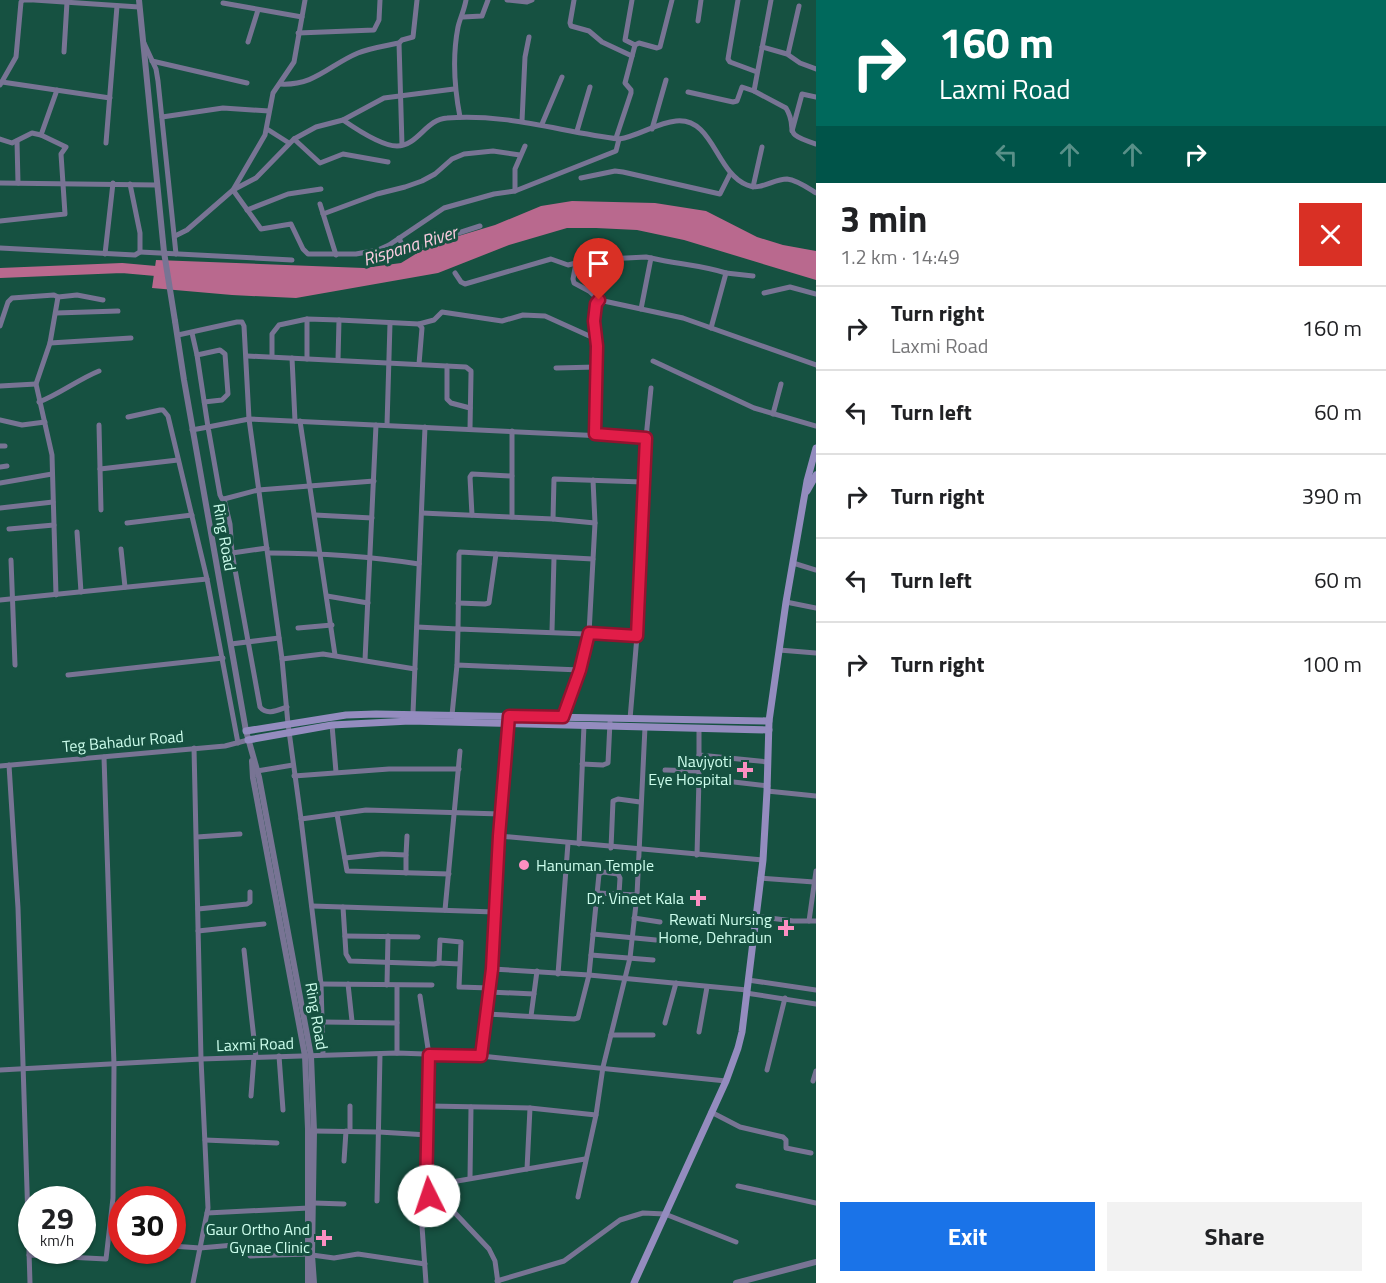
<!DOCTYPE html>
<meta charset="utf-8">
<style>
:root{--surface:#fff;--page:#f2f2f2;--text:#202124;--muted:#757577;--line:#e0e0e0;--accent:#1a73e8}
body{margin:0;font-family:"Titillium Web",sans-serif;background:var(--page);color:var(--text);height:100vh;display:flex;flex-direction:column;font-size:22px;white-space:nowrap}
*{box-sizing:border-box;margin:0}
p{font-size:20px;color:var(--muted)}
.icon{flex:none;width:33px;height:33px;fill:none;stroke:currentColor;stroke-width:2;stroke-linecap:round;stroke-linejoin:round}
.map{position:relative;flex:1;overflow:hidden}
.panel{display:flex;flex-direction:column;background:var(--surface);width:570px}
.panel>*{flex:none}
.hud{background:#00695c;color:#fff;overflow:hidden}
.speed{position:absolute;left:18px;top:1186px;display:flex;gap:12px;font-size:30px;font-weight:700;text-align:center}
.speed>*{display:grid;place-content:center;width:78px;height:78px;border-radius:50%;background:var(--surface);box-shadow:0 2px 4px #0004;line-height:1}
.speed small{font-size:15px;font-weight:400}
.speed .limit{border:9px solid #d22;background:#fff;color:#111}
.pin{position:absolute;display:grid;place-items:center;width:51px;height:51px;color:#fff;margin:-62px -26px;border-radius:50% 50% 50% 0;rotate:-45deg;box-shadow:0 0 6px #0007}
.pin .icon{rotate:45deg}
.me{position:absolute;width:66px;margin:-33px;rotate:356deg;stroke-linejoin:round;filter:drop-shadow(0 0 4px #0008)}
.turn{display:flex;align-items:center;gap:21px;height:126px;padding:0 24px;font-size:27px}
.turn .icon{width:78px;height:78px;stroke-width:2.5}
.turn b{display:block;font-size:42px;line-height:51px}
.lanes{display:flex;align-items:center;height:57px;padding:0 24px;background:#0003;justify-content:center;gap:30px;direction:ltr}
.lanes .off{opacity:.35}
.round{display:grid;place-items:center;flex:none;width:63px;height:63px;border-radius:0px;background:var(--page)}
.summary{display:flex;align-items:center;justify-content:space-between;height:102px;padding:0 24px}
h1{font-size:36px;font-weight:700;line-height:45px}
.button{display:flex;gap:12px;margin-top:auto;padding:12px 24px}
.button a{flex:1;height:69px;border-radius:0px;background:var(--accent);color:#fff;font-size:24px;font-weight:700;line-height:69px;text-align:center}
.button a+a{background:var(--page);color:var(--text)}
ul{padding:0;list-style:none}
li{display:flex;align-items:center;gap:18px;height:84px;padding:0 24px;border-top:2px solid var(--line)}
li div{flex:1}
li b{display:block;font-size:22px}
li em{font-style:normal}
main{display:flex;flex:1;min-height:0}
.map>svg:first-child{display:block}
.water{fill:#b9698e}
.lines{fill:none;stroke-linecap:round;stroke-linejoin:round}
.river{stroke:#b9698e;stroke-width:10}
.minor{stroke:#787494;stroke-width:5}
.tertiary{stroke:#787494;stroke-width:6}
.secondary{stroke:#948cbf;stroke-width:7}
.tertiary-bridge{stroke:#787494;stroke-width:6}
.route-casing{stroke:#92132f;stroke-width:15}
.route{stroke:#e11d48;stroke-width:10}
.poi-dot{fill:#fc8fc2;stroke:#165141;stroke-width:2}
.labels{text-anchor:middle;stroke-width:6;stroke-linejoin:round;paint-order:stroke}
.street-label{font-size:16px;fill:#ccfdec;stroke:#165141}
.poi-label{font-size:16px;fill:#ccfdec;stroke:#165141;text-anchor:end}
.water-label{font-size:18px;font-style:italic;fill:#faccdf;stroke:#165141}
</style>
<main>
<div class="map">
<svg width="816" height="1283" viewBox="0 0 816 1283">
<rect width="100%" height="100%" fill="#165141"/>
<polygon class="water" points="572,201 655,203 706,211 757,237 783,245 816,251 816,280 684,240 637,230 596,228 567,228 509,245 438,273 296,298 232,295 152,288 156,260 364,268 401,263 432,244 495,225 541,206"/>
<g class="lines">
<polyline class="river" points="0,273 122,268 167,272"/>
<g class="minor">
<polyline points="34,0 139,7"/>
<polyline points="305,0 294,62 273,93 265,135 233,190 261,229 291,224 303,249 308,254 356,254 378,250 389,245 444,208 494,194 515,191 616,151 619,139"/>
<polyline points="507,0 527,2 532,0"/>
<polyline points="574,0 570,23 571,26 589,31 602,42 632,56"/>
<polyline points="632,0 625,40 635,45"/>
<polyline points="738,0 728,59 730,62 757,72"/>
<path d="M 771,0 L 754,91 L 786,108 C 800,131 778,132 816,144"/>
<polyline points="223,3 302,17"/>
<polyline points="463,17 482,16 488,0"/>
<polyline points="698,21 701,0"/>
<polyline points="298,33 374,30 379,20 380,0"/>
<polyline points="248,42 258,10"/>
<polyline points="144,43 156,69 158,81 176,254"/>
<polyline points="762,47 787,54 800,63 816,69"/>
<polyline points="64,52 67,2"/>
<polyline points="788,54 799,6"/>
<polyline points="152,61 247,83"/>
<polyline points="2,82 110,98"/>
<path d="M 280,84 C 315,86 329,65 358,53 C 371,48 385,46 399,43"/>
<polyline points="0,85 16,57 21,2 23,0 32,0"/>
<polyline points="688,92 733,102 737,101 742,87 754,91"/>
<polyline points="162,117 223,108 269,111"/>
<path d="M 460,117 C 454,86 452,58 458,27 C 460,18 464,11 466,0"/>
<polyline points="343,120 384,98 454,89"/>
<polyline points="522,121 525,57 529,37"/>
<polyline points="542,124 562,77"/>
<polyline points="267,129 289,143"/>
<polyline points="652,129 666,80"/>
<polyline points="577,131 590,87"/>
<polyline points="792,131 802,94 816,97"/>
<polyline points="41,135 57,90"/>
<polyline points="616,138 631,93 631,90 625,83 635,45 639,43 657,48 660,47 672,0"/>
<polyline points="0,139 12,143 32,133 41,135 66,147 61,154 65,214 0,221"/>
<polyline points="294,139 320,163 343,154 388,162"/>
<polyline points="17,141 18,183"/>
<polyline points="106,143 117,6"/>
<polyline points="402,145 399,43 402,40 413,37 417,0"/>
<polyline points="581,178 615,171 623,172 720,194 730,174"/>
<polyline points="0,183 156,185"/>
<polyline points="753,187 762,147"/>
<polyline points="515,191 515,169 525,146"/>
<polyline points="320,204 336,255"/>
<polyline points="247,210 288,194 321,189"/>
<polyline points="323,214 377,194 405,187 422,181 435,174 452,159 464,154 493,151 520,155"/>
<path d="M 175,236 L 187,230 L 233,190 L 256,178 L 294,139 L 316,127 L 343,120 C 356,129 382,146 397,146 C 418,146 426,119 447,118 C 506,113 561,132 619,139 C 639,136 656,123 676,121 C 713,117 716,173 747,185 C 761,191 773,179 787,179 C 797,180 808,188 816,193"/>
<polyline points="399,238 404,249 409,252 443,238 480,226"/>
<polyline points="0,248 135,255 140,252 140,233 130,184"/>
<polyline points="140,252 292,260"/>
<polyline points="105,254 113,183"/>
<path d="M 651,258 C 676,264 701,265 726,273"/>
<polyline points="455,273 461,282 465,284 551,259 568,265 576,263"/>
<polyline points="764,293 790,287 816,294"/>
<polyline points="58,297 77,295 103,300"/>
<polyline points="599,300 589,291 574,283 573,279 576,263 587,260 646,257 651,258 641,309"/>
<polyline points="56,313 118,311"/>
<polyline points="339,320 419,324 422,328 419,364"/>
<polyline points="419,324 434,320 442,312 502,321 523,315 545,316 596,339"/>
<polyline points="0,326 8,302 12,298 54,295 58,297 50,343 36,384 52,455 56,595"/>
<polyline points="711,328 726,273 753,276"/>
<polyline points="192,333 197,355"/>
<polyline points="178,335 237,322 242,322 244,326 249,419 282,659 288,724 301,819 321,984 323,1054"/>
<polyline points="50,343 131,338"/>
<polyline points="247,356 466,367 471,371 471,374 470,429"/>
<polyline points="272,356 272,334 279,325 307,319 339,320 338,360"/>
<polyline points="292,358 295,421"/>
<polyline points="307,359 307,319"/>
<polyline points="653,361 754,408 816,426"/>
<polyline points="447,366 447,399 451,403 470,408"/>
<polyline points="556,368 596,367"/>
<polyline points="0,386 36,384"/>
<path d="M 39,402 C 60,394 77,380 99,371"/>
<polyline points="773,414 781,384"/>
<polyline points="128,417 160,410 163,410 168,416 207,579 238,743"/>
<polyline points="0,420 22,425 45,422"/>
<polyline points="300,421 335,655"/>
<polyline points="99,425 101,510"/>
<polyline points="387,425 390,323"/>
<polyline points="192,430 208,427 197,355 220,350 225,354 228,394 222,400 204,402"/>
<polyline points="595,434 597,346 594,321 596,304 599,300 683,318 816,365"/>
<polyline points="646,438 651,388"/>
<polyline points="0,446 5,446"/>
<polyline points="0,467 7,466"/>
<polyline points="100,469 178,460"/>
<polyline points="0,483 52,474"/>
<polyline points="224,499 258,490 374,481"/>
<polyline points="0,508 53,502"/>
<polyline points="422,513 553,519 595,523"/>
<polyline points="315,515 372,518"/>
<polyline points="472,515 470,477 472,474 512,476"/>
<polyline points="512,517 512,431"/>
<polyline points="553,519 554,479 643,482"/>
<polyline points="127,523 192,515"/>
<polyline points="9,529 54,525"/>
<polyline points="77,532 81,592"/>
<polyline points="267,548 232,553 230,524 224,499 222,499 220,495 208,427 249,419 646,438 637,636 630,719"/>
<polyline points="121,549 125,587"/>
<path d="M 232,553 L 260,707 C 267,716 278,710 287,707"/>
<path d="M 268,553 C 319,553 368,556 419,564"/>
<polyline points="11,560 15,665"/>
<polyline points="793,563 816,570"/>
<polyline points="327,596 368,603"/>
<polyline points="0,600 207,579"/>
<polyline points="786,602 816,608"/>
<polyline points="458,603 485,604 489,603 496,554"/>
<polyline points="417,627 458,629 459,554 460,552 593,559"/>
<polyline points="298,628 332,625"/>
<polyline points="552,631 554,558"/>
<polyline points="231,644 279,638"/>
<polyline points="779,650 816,653"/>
<polyline points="282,659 323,654 415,669"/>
<polyline points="365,660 376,425"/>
<polyline points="457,665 458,629 637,636"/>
<polyline points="68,675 223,658"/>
<polyline points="413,713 425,427"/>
<polyline points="452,715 457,665 580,670"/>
<polyline points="563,717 580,670 589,633 595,523 593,480"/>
<polyline points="332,725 336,772"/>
<polyline points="699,728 699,778 768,786"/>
<polyline points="699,755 768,762"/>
<polyline points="582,764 603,765 608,763 610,722"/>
<polyline points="9,765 18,908 30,1283"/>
<polyline points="0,766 225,746 248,740"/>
<polyline points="665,770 699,771"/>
<polyline points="257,771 293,765"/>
<polyline points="294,776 389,769 459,769"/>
<polyline points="767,791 816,796"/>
<polyline points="337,814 347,871 449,874"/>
<polyline points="301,819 366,810 501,814"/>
<polyline points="499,836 763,860"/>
<polyline points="197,837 240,834"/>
<polyline points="579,844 584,725"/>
<polyline points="611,848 613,801 618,799 640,802"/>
<polyline points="406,855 407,836"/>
<polyline points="697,855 699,778"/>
<polyline points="345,858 382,854 406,855 406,873"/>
<polyline points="760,878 814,882"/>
<polyline points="597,893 637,895"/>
<polyline points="312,906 495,912"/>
<polyline points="343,907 346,954 350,961 434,964 439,963"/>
<polyline points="198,909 247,904 250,902 250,892"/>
<polyline points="445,910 460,751"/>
<polyline points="755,916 793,921 816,921"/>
<polyline points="634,918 660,922"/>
<polyline points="809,921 816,871"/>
<polyline points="198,931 264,924"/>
<polyline points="593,934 656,940"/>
<polyline points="345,936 418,937"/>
<polyline points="244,950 256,1057"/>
<polyline points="591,955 653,960"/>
<polyline points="460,964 439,963 440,940 461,942 459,987 490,988"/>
<polyline points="492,969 589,975 747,990"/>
<polyline points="558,974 568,843"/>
<polyline points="748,980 816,990"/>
<polyline points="321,984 432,985"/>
<polyline points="348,984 352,1021"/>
<polyline points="387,985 388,936"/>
<polyline points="397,986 397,1053"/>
<polyline points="489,992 534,994"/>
<polyline points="746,993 816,1004"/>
<polyline points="420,996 429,1055 427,1188"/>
<polyline points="487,1014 574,1019 578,1018 589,975 599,874 603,872 618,874 620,878 619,894"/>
<polyline points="531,1016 537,971"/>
<polyline points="323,1022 397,1023"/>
<polyline points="665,1023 676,983"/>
<polyline points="699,1032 707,987"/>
<polyline points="611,1035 653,1035"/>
<polyline points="279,1056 283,1110"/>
<polyline points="481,1056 492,969 499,836 509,720"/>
<polyline points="0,1070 201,1059 397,1053 481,1056 726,1081"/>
<polyline points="767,1070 785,998"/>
<polyline points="813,1081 816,1071"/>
<polyline points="251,1096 254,1057"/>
<polyline points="350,1106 350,1131"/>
<polyline points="429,1106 530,1108 596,1115"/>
<polyline points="711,1112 740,1127 783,1137 786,1140 786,1148 811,1153"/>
<polyline points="314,1131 379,1132 428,1135"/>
<polyline points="205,1140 277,1143"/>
<polyline points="344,1161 346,1131"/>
<polyline points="527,1169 530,1108"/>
<polyline points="470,1178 471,1107"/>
<polyline points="434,1185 585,1159"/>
<circle cx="432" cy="1191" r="6"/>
<polyline points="738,1186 816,1203"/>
<polyline points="437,1194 489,1249 495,1261 498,1283"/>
<polyline points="578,1197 596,1115 603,1067 630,958 637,895 645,727"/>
<polyline points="377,1201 380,1054"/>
<polyline points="314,1203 344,1204"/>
<polyline points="207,1213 309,1208"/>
<polyline points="172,1246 200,1248 234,1245"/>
<polyline points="29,1255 67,1257 67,1251"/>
<polyline points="312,1255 334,1258 358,1254 425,1264"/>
<polyline points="250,1256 308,1254"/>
<polyline points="67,1257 106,1259 113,1198 114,1065 104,757"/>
<polyline points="497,1281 564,1261 620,1220 643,1213 665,1214 736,1242"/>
<polyline points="193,1283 208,1208 201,1059 194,748"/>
<polyline points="426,1283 422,1226 427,1193"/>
</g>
<g class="tertiary">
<polyline points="139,0 164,252"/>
<polyline points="175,321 184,380 246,731 259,777 311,1056 314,1131 312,1255 314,1283"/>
<polyline points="252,761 253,778 305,1056 308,1129 308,1283"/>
<polyline points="736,1283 816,1262"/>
</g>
<g class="secondary">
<polyline points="807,491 816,475"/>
<polyline points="246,731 346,715 376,714 769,721"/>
<polyline points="248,740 332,725 410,721 769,730"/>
<polyline points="634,1283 726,1081 738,1048 742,1032 763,860 767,791 769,721 786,602 807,481 816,448"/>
</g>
<polyline class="tertiary-bridge" points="164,252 175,321"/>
</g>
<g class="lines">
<defs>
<polyline id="route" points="429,1196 426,1192 429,1055 481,1056 492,969 499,836 509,716 563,717 580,670 589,633 637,636 646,438 595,434 597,346 594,321 596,304 599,300"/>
</defs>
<use href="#route" class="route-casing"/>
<use href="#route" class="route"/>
</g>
<g class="poi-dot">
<path d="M742 761h6v6h6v6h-6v6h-6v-6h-6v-6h6z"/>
<circle cx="524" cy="865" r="6"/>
<path d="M695 889h6v6h6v6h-6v6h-6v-6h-6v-6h6z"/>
<path d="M783 919h6v6h6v6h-6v6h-6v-6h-6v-6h6z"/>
<path d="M321 1229h6v6h6v6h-6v6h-6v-6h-6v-6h6z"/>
</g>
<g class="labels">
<g class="street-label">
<text transform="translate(225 537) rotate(80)" y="6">Ring Road</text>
<text transform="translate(123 741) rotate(-5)" y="6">Teg Bahadur Road</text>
<text transform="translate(317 1016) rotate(80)" y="6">Ring Road</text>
<text transform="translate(255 1044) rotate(-2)" y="6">Laxmi Road</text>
</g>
<g class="poi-label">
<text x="732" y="767">Navjyoti<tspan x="732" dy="18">Eye Hospital</tspan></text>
<text x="536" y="871" text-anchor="start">Hanuman Temple</text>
<text x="684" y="904">Dr. Vineet Kala</text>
<text x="772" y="925">Rewati Nursing<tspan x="772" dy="18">Home, Dehradun</tspan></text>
<text x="310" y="1235">Gaur Ortho And<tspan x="310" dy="18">Gynae Clinic</tspan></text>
</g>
<g class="water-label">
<text transform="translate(410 246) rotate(-17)" y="6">Rispana River</text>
</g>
</g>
</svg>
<div class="speed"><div>29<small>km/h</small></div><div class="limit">30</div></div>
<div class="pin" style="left:599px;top:300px;background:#d93025"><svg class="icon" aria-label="arrive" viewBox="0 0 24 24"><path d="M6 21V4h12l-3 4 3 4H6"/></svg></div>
<svg class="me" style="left:429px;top:1196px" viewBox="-20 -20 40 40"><circle r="19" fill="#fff"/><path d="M0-13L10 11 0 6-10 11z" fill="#e11d48"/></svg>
</div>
<section class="panel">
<div class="hud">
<div class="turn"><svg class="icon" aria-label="right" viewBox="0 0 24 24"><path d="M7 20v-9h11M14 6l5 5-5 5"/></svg><div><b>160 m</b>Laxmi Road</div></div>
<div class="lanes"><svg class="icon off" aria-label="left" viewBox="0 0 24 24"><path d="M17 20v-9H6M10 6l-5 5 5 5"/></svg><svg class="icon off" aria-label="ahead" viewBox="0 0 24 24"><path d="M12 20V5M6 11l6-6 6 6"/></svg><svg class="icon off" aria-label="ahead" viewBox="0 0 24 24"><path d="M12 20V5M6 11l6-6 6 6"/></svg><svg class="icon" aria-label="right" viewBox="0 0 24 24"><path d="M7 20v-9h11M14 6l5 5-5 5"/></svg></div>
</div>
<div class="summary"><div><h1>3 min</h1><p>1.2 km · 14:49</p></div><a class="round" style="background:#d93025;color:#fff"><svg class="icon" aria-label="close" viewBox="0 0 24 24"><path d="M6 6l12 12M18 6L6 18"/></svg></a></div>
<ul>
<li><svg class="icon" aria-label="right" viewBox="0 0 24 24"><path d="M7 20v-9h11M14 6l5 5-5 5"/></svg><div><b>Turn right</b><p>Laxmi Road</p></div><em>160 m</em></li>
<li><svg class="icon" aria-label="left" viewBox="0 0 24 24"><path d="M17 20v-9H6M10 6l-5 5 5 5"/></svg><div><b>Turn left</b></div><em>60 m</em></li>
<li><svg class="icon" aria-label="right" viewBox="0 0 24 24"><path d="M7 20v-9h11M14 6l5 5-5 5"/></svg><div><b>Turn right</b></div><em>390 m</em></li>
<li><svg class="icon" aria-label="left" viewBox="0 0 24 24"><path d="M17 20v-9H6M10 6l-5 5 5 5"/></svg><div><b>Turn left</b></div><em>60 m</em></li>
<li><svg class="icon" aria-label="right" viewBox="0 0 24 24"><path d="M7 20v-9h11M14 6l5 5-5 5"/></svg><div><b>Turn right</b></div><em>100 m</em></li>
</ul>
<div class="button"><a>Exit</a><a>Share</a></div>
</section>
</main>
